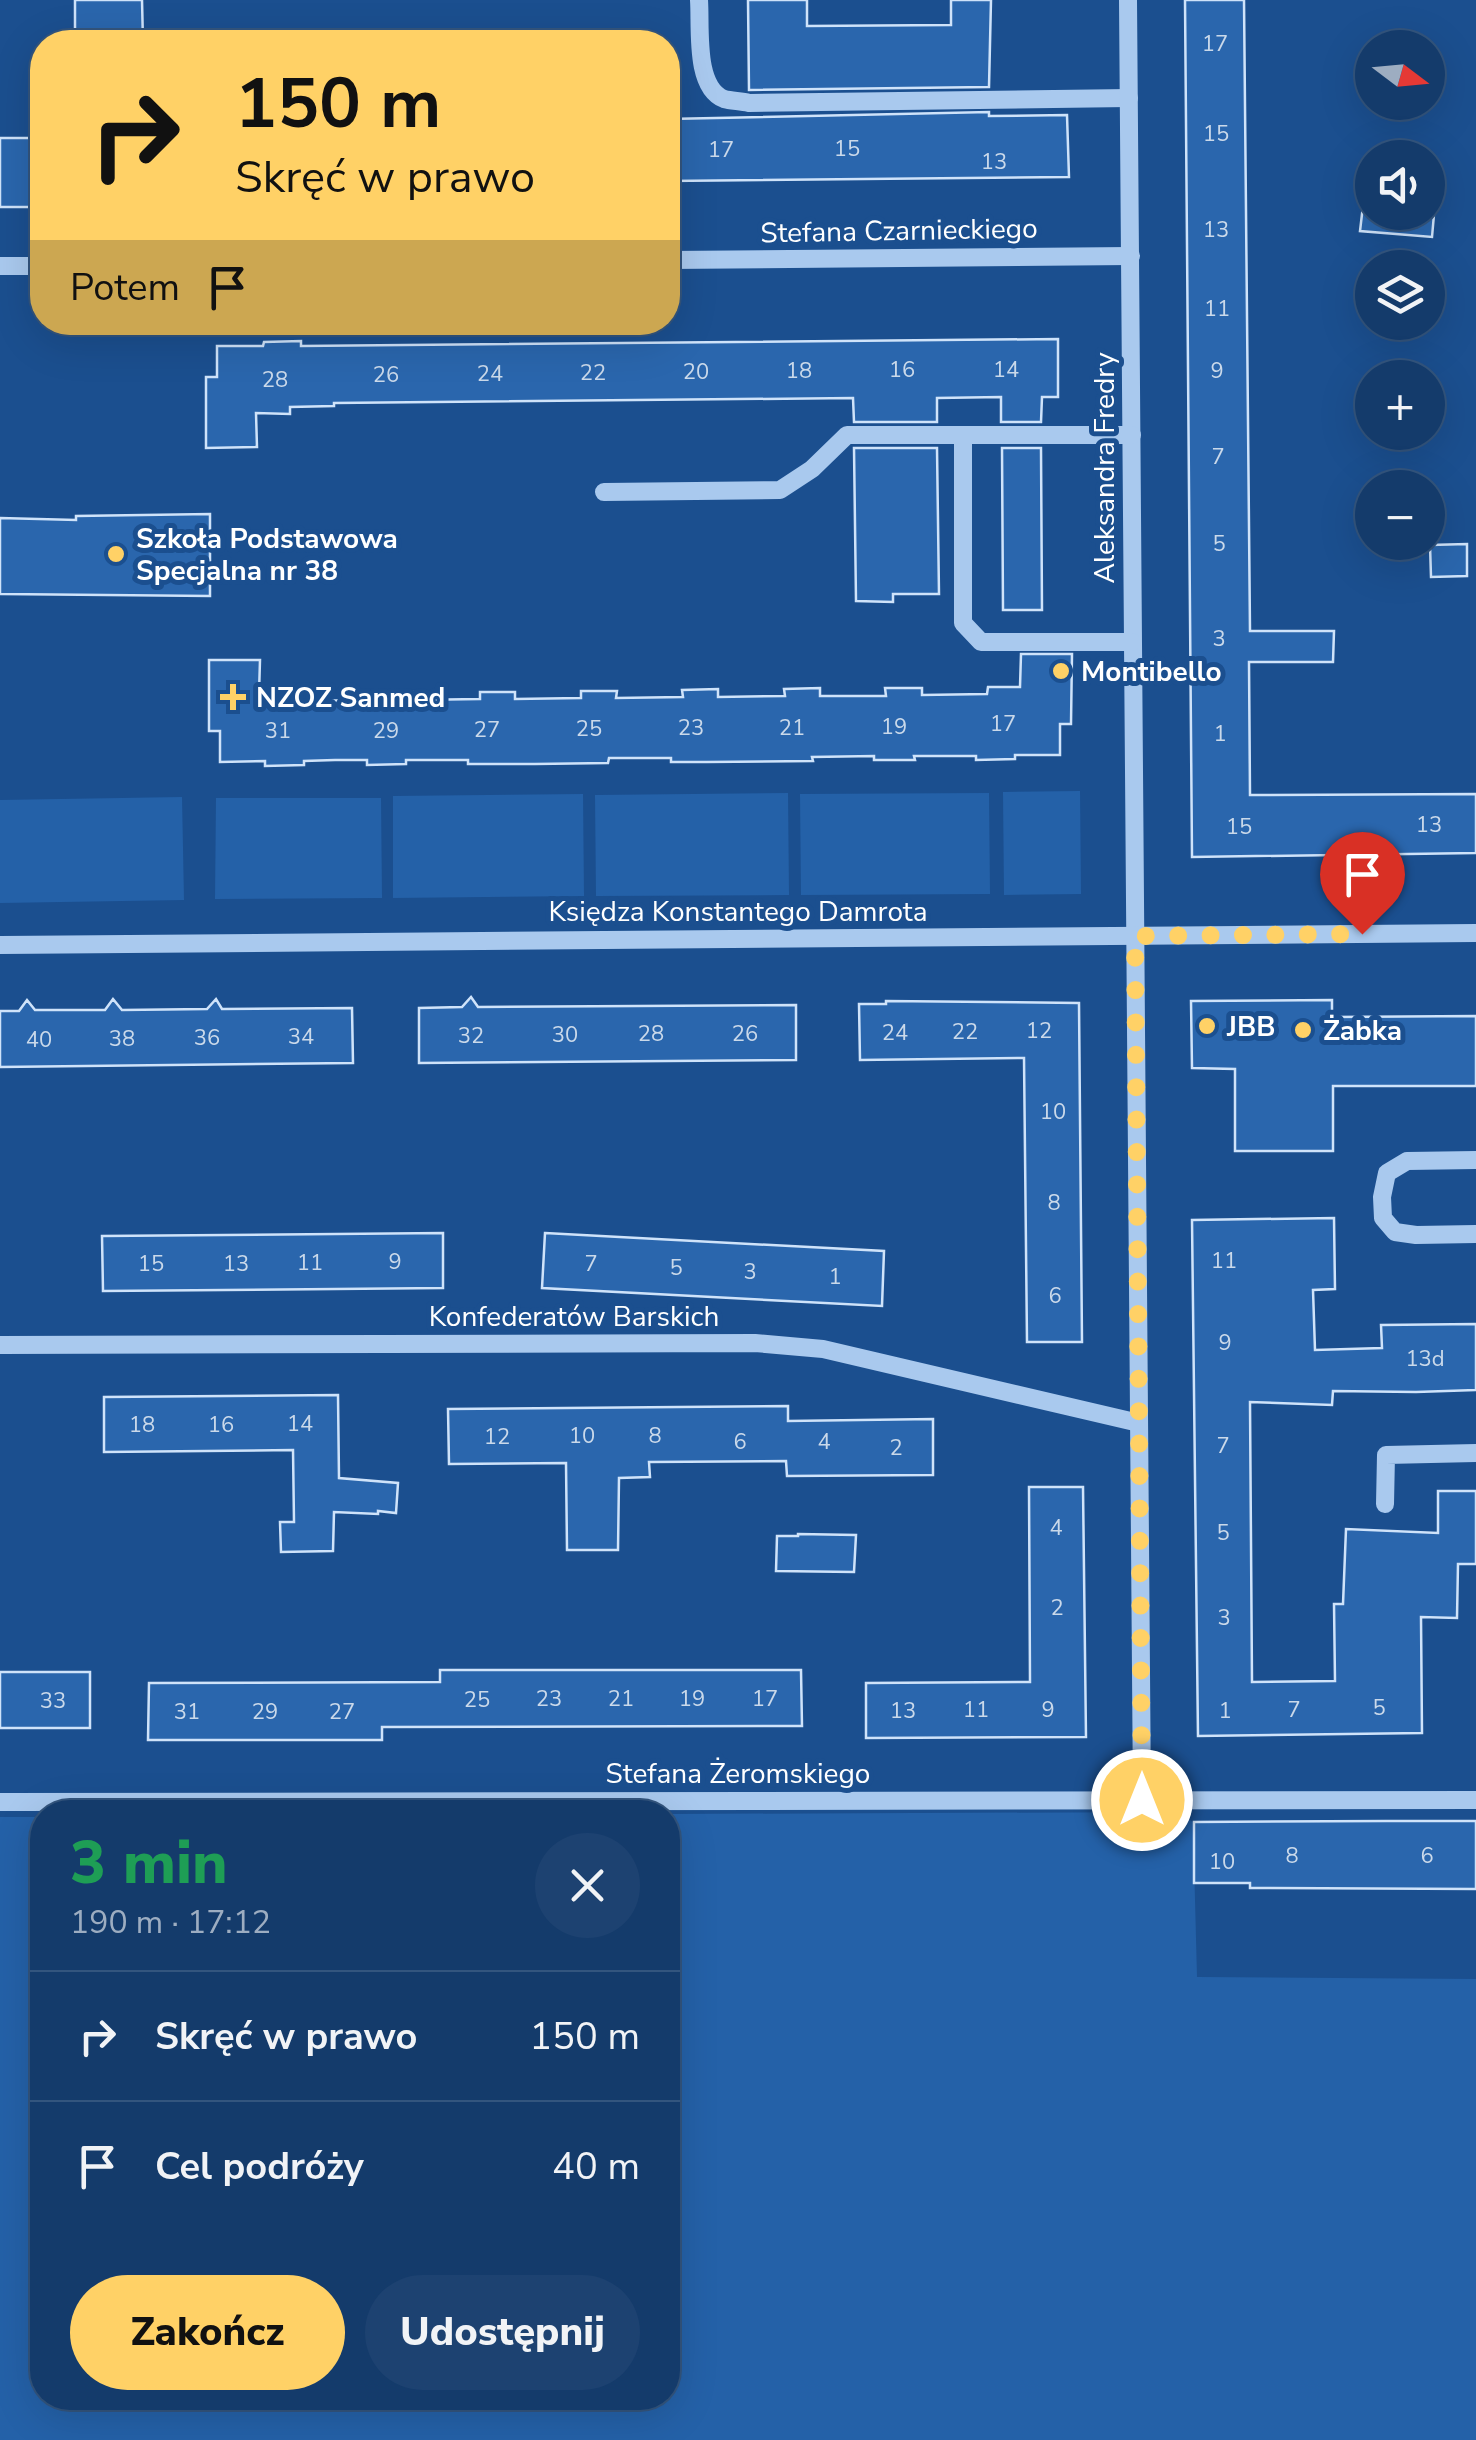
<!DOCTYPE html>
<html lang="pl">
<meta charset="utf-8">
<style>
:root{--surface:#143b6b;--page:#1d4271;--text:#f1f3f6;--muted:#9dadc1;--line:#33557e;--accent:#ffd166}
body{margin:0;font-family:"Nunito Sans",sans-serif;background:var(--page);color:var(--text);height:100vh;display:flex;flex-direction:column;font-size:38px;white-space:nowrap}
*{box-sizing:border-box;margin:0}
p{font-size:32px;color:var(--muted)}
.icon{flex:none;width:55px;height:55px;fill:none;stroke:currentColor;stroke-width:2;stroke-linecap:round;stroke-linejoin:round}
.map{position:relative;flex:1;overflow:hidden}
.drawer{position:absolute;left:30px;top:1800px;width:650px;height:610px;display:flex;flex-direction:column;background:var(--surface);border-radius:40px;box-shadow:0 10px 40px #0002,0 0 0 2px var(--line)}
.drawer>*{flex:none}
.guide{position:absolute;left:30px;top:30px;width:650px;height:305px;border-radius:40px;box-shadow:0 10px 40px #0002,0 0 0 2px var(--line);background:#ffd166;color:#111;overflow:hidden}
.needle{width:65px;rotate:106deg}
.tools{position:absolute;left:1355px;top:30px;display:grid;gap:20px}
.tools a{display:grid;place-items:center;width:90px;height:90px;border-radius:50%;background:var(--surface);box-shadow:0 10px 40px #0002,0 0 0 2px var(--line);font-size:50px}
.pin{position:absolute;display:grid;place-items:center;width:85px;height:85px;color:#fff;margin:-102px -42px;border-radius:50% 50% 50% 0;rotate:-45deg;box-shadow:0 0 10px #0007}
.pin .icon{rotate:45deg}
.me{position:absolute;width:110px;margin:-55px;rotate:0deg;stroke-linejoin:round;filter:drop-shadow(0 0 8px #0008)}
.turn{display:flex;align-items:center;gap:35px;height:210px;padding:0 40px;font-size:45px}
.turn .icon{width:130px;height:130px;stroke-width:2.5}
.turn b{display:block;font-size:70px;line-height:85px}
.then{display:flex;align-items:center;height:95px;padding:0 40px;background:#0003;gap:20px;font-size:38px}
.round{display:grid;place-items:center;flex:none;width:105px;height:105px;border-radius:52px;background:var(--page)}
.summary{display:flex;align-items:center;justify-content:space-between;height:170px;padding:0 40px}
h1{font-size:60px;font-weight:800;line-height:75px;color:#1e9e55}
.cta{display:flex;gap:20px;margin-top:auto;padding:20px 40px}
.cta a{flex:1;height:115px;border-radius:60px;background:var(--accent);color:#111;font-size:40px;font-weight:800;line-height:115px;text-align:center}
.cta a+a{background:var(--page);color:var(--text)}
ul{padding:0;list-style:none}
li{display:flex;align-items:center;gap:30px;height:130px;padding:0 40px;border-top:2px solid var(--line)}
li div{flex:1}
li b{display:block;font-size:38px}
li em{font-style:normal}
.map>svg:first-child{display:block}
.green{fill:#2461a8}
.building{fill:#2a66ad;stroke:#cfe3fa;stroke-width:2.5}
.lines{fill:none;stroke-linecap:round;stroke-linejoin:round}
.minor{stroke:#a9c9ee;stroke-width:18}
.route{stroke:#ffd166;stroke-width:18;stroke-dasharray:0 32.4}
.poi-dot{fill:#ffd166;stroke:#1b4f8f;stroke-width:4}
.labels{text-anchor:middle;stroke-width:10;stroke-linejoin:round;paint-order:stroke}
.number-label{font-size:22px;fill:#cad9ea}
.street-label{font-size:28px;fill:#fff;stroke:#1b4f8f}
.poi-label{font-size:28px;font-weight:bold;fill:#fff;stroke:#1b4f8f;text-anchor:start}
</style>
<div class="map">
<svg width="1476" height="2440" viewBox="0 0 1476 2440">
<rect width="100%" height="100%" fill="#1b4f8f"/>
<g class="green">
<polygon points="1080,791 1081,894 1004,895 1003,792"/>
<polygon points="788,793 789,895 596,896 595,795"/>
<polygon points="989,793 990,894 801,895 800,794"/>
<polygon points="583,794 584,896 393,898 393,796"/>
<polygon points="182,797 184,900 0,903 0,800"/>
<polygon points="216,798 381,798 382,898 215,899"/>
<polygon points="1177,1812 1193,1822 1197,1977 1476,1979 1476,2440 0,2440 0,1817 42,1817 42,2398 668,2398 668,1814"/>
</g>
<g class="building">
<polygon points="75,0 142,0 143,42 75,42"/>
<polygon points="748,0 807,0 807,26 951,25 951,0 991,0 989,87 749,90"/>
<polygon points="1185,0 1244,0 1250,631 1334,631 1333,662 1249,662 1250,795 1476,794 1476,853 1192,857"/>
<polygon points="989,112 989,116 1067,115 1069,177 668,181 668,119"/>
<rect x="0" y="138" width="42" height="69"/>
<polygon points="1364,197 1372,197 1372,212 1428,212 1428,202 1435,203 1432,237 1360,231"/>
<polygon points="1058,339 1058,397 1042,397 1041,422 1001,422 1001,397 937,398 937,422 854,422 853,398 334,403 334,406 290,407 290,414 256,413 257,447 206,448 206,377 217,377 217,346 263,346 264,342 301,341 301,346"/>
<polygon points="854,448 937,448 939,594 893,594 893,602 856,601"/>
<polygon points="1002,448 1041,448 1042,610 1003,610"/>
<polygon points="210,514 210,596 0,594 0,518 76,520 76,516"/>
<polygon points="1467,544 1467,576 1431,577 1430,545"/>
<polygon points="1021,654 1072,654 1071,724 1060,724 1060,755 1015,755 1015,759 976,760 976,756 914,756 915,760 874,760 874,756 812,757 813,761 707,762 671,762 671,758 609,758 608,763 535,764 468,764 468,760 406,760 406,764 367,765 367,760 335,760 304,761 304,765 265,766 265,761 220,762 220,731 209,731 209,660 260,660 259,694 292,693 293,701 378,700 378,693 413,692 414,700 480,699 480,692 515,692 515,699 581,698 581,691 617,691 616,698 683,697 682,690 718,689 718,697 785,696 784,689 820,688 820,696 886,696 885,688 922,688 922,695 987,694 988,687 1020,687"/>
<polygon points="471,997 478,1007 796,1005 796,1060 419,1063 419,1008 462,1007"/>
<polygon points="113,999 122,1010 207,1009 216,999 222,1009 352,1008 353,1063 0,1067 0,1011 19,1011 27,1000 35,1010 105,1010"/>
<polygon points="1332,1000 1332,1017 1476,1016 1476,1086 1333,1086 1333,1151 1235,1151 1235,1069 1192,1068 1191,1001"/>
<polygon points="886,1001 1079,1003 1082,1342 1027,1342 1024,1058 860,1060 859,1004 886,1004"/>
<polygon points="1334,1218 1335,1289 1313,1290 1315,1350 1382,1348 1381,1325 1476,1324 1476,1390 1416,1392 1333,1391 1332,1405 1250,1402 1252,1682 1335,1681 1334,1604 1343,1604 1346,1529 1438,1533 1438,1491 1476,1491 1476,1564 1458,1564 1457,1618 1421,1617 1422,1733 1198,1736 1192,1220"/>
<polygon points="443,1233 443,1288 103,1291 102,1236"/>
<polygon points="545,1233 884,1251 882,1306 542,1288"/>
<polygon points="338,1395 339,1478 398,1483 396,1513 378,1511 378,1514 334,1512 333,1551 281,1552 280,1522 294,1522 293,1450 104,1452 104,1397"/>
<polygon points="788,1406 788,1421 933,1419 933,1475 787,1476 786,1461 649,1462 650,1477 619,1478 618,1550 567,1550 566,1463 449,1464 448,1409"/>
<polygon points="1029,1487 1083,1487 1086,1737 866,1738 866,1683 1030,1682"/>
<polygon points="798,1534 856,1535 854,1572 776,1571 777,1536 798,1536"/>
<polygon points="440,1670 801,1670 802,1726 382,1727 382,1740 148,1740 149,1683 440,1682"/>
<rect x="0" y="1672" width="90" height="56"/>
<polygon points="1386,1821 1476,1821 1476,1889 1250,1888 1250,1883 1194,1883 1194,1822"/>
</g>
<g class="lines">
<g class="minor">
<path d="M 699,0 C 701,27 694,87 724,99 C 731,101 741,101 749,103 L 1129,98"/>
<polyline points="1128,0 1142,1800"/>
<polyline points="668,260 1131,256"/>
<polyline points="0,266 42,266"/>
<polyline points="963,435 963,623 981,642 1132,642"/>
<polyline points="604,492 780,490 812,469 847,435 1132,435"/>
<polyline points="0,945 1476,933"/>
<polyline points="1476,1160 1407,1161 1387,1173 1382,1197 1383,1218 1395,1232 1416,1235 1476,1234"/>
<polyline points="0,1345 755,1343 823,1349 1139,1423"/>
<polyline points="1385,1504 1386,1455 1476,1453"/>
<polyline points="0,1802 1476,1800"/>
</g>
</g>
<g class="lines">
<polyline class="route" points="1142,1800 1135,936 1362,934"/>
</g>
<g class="poi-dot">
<circle cx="116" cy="554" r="10"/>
<circle cx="1061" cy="671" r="10"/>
<path d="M228 682h10v10h10v10h-10v10h-10v-10h-10v-10h10z"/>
<circle cx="1207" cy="1026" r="10"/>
<circle cx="1303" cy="1030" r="10"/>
</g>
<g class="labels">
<g class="number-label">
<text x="1215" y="51">17</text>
<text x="1216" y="141">15</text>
<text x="847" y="156">15</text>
<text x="721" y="157">17</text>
<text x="994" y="169">13</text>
<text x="1216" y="237">13</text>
<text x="1217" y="316">11</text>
<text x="902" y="377">16</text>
<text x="1006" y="377">14</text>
<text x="799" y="378">18</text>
<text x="1217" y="378">9</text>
<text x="696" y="379">20</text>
<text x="593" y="380">22</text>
<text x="490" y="381">24</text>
<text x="386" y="382">26</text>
<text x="275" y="387">28</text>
<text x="1218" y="464">7</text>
<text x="1219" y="551">5</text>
<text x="1219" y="646">3</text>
<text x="1003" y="731">17</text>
<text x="894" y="734">19</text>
<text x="691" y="735">23</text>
<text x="792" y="735">21</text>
<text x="589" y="736">25</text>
<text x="487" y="737">27</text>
<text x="278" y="738">31</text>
<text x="386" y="738">29</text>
<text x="1220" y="741">1</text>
<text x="1429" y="832">13</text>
<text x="1239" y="834">15</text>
<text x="1039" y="1038">12</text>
<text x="965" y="1039">22</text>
<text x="895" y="1040">24</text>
<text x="651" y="1041">28</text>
<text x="745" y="1041">26</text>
<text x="565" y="1042">30</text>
<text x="471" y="1043">32</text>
<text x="301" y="1044">34</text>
<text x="207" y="1045">36</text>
<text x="122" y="1046">38</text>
<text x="39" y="1047">40</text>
<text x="1053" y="1119">10</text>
<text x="1054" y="1210">8</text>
<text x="1224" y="1268">11</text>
<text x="395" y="1269">9</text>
<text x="310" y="1270">11</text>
<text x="151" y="1271">15</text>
<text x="236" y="1271">13</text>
<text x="591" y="1271">7</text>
<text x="676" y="1275">5</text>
<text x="750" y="1279">3</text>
<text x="835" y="1284">1</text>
<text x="1055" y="1303">6</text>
<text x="1225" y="1350">9</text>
<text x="1425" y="1366">13d</text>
<text x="300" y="1431">14</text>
<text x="142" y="1432">18</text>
<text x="221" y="1432">16</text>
<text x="582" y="1443">10</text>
<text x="655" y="1443">8</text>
<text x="497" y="1444">12</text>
<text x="740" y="1449">6</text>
<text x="824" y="1449">4</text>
<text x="1223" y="1453">7</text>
<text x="896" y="1455">2</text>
<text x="1056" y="1535">4</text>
<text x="1223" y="1540">5</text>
<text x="1057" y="1615">2</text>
<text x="1224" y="1625">3</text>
<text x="549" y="1706">23</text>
<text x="621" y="1706">21</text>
<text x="692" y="1706">19</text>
<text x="765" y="1706">17</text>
<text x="477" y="1707">25</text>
<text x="53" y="1708">33</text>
<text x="1379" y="1715">5</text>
<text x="976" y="1717">11</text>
<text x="1048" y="1717">9</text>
<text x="1294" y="1717">7</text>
<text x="903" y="1718">13</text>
<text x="1225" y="1718">1</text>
<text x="187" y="1719">31</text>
<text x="265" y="1719">29</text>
<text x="342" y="1719">27</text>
<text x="1292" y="1863">8</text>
<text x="1427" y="1863">6</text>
<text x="1222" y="1869">10</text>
</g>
<g class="street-label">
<text transform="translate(899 230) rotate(-1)" y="10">Stefana Czarnieckiego</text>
<text transform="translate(1104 468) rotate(-90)" y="10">Aleksandra Fredry</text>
<text x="738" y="921">Księdza Konstantego Damrota</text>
<text x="574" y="1326">Konfederatów Barskich</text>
<text x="738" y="1783">Stefana Żeromskiego</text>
</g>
<g class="poi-label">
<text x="136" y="548">Szkoła Podstawowa<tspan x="136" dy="32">Specjalna nr 38</tspan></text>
<text x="1081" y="681">Montibello</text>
<text x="256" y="707">NZOZ Sanmed</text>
<text x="1227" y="1036">JBB</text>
<text x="1323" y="1040">Żabka</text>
</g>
</g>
</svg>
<div class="tools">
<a><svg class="needle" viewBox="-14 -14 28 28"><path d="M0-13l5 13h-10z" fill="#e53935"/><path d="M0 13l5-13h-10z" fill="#9dadc1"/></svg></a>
<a><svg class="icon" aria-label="sound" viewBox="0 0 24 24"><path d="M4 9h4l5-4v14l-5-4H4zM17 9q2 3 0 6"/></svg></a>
<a><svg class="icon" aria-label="layers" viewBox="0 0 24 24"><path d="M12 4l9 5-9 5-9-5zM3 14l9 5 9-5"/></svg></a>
<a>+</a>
<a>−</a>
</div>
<div class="pin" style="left:1362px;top:934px;background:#d93025"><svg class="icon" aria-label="arrive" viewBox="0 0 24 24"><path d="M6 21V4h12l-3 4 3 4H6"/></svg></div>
<svg class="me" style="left:1142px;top:1800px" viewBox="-20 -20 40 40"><circle r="17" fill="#ffd166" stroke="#fff" stroke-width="3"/><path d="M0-11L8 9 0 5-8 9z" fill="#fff"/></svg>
<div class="guide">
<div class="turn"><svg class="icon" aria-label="right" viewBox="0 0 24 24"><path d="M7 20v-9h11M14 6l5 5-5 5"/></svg><div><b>150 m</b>Skręć w prawo</div></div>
<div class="then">Potem<svg class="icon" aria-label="arrive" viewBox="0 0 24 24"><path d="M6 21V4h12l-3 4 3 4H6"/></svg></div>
</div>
<section class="drawer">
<div class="summary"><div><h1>3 min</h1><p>190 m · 17:12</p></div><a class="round"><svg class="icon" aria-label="close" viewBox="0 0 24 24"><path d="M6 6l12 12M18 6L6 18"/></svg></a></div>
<ul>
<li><svg class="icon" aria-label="right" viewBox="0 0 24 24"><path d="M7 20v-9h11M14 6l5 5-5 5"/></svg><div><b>Skręć w prawo</b></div><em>150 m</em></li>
<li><svg class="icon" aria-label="arrive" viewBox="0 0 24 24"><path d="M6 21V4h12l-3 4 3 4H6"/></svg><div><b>Cel podróży</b></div><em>40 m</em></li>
</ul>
<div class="cta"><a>Zakończ</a><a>Udostępnij</a></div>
</section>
</div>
